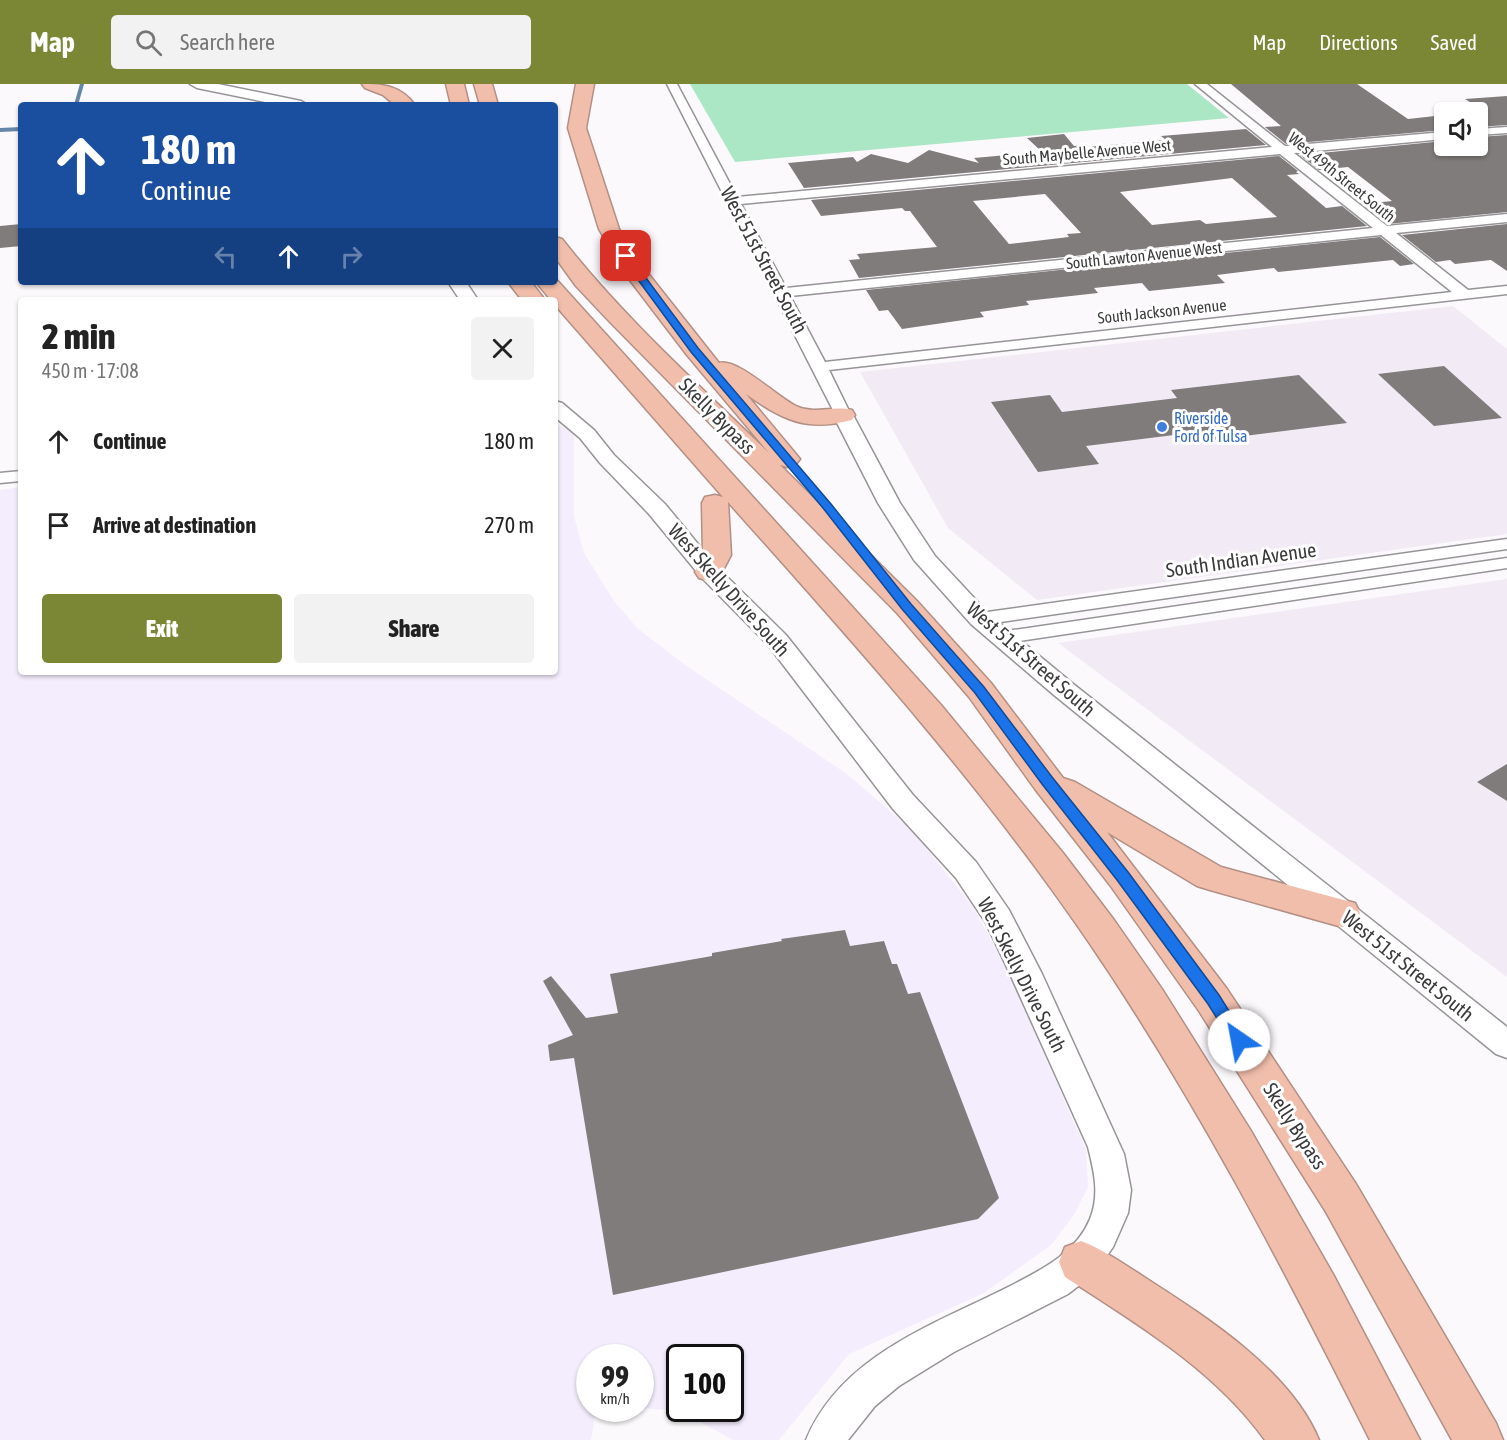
<!DOCTYPE html>
<meta charset="utf-8">
<style>
:root{--surface:#fff;--page:#f2f2f2;--text:#222;--muted:#767676;--accent:#7b8735}
body{margin:0;font-family:"Asap Condensed",sans-serif;background:var(--page);color:var(--text);height:100vh;display:flex;flex-direction:column;font-size:22px;white-space:nowrap}
*{box-sizing:border-box;margin:0}
p{font-size:20px;color:var(--muted)}
.icon{flex:none;width:33px;height:33px;fill:none;stroke:currentColor;stroke-width:2;stroke-linecap:round;stroke-linejoin:round}
.map{position:relative;flex:1;overflow:hidden}
.panel{position:absolute;left:18px;top:213px;width:540px;height:378px;display:flex;flex-direction:column;background:var(--surface);border-radius:6px;box-shadow:0 2px 4px #0004}
.panel>*{flex:none}
.banner{position:absolute;left:18px;top:18px;width:540px;height:183px;border-radius:6px;box-shadow:0 2px 4px #0004;background:#1a4fa0;color:#fff;overflow:hidden}
.tools{position:absolute;left:1434px;top:18px;display:grid;gap:12px}
.tools a{display:grid;place-items:center;width:54px;height:54px;border-radius:6px;background:var(--surface);box-shadow:0 2px 4px #0004;font-size:30px}
.speed{position:absolute;left:576px;top:1260px;display:flex;gap:12px;font-size:30px;font-weight:700;text-align:center}
.speed>*{display:grid;place-content:center;width:78px;height:78px;border-radius:50%;background:var(--surface);box-shadow:0 2px 4px #0004;line-height:1}
.speed small{font-size:15px;font-weight:400}
.speed .limit{border:3px solid #111;border-radius:9px;background:#fff;color:#111}
.pin{position:absolute;display:grid;place-items:center;width:51px;height:51px;color:#fff;margin:-26px;border-radius:12px;box-shadow:0 3px 9px #0006}
.me{position:absolute;width:66px;margin:-33px;rotate:327deg;stroke-linejoin:round;filter:drop-shadow(0 0 4px #0008)}
.turn{display:flex;align-items:center;gap:21px;height:126px;padding:0 24px;font-size:27px}
.turn .icon{width:78px;height:78px;stroke-width:2.5}
.turn b{display:block;font-size:42px;line-height:51px}
.lanes{display:flex;align-items:center;height:57px;padding:0 24px;background:#0003;justify-content:center;gap:30px;direction:ltr}
.lanes .off{opacity:.35}
.round{display:grid;place-items:center;flex:none;width:63px;height:63px;border-radius:6px;background:var(--page)}
.overview{display:flex;align-items:center;justify-content:space-between;height:102px;padding:0 24px}
h1{font-size:36px;font-weight:800;line-height:45px}
.action{display:flex;gap:12px;margin-top:auto;padding:12px 24px}
.action a{flex:1;height:69px;border-radius:6px;background:var(--accent);color:#fff;font-size:24px;font-weight:800;line-height:69px;text-align:center}
.action a+a{background:var(--page);color:var(--text)}
ul{padding:0;list-style:none}
li{display:flex;align-items:center;gap:18px;height:84px;padding:0 24px}
li div{flex:1}
li b{display:block;font-size:22px}
li em{font-style:normal}
header{display:flex;align-items:center;gap:36px;box-sizing:border-box;height:84px;padding:0 30px;background:var(--accent);color:#fff}
header strong{font-size:28px}
nav{display:flex;gap:33px;margin-inline-start:auto;font-size:21px}
.search{width:420px;height:54px;background:var(--page);display:flex;align-items:center;gap:15px;box-sizing:border-box;padding:0 21px;border-radius:6px;color:var(--muted);font-size:22px}
.map>svg:first-child{display:block}
.built{fill:#f2ebf5}
.industrial{fill:#f4edfd;fill-rule:evenodd}
.green{fill:#abe7c4}
.lines{fill:none;stroke-linecap:round;stroke-linejoin:round}
.stream{stroke:#6587a8;stroke-width:4}
.building{fill:#807c7c;fill-rule:evenodd}
.minor-casing{stroke:#969497;stroke-width:3}
.tertiary-casing{stroke:#969497;stroke-width:3}
.motorway-casing{stroke:#b29085;stroke-width:3}
.minor{fill:#fff;fill-rule:evenodd}
.tertiary{fill:#fff;fill-rule:evenodd}
.motorway{fill:#f2beac;fill-rule:evenodd}
.route{fill:#1a73e8;stroke:#114b97;stroke-width:1.5}
.shop-dot{fill:#3f7fe0;stroke:#fff;stroke-width:2}
.labels{text-anchor:middle;stroke-width:6;stroke-linejoin:round;paint-order:stroke}
.far-street-label{font-size:16px;fill:#3c3b3c;stroke:#fff}
.far-shop-label{font-size:16px;fill:#366cbe;stroke:#fff;text-anchor:start}
.street-label{font-size:20px;fill:#3c3b3c;stroke:#fff}
</style>
<header>
<strong>Map</strong>
<div class="search"><svg class="icon" aria-label="search" viewBox="0 0 24 24"><circle cx="10" cy="10" r="6"/><path d="M15 15l6 6"/></svg>Search here</div>
<nav><a>Map</a><a>Directions</a><a>Saved</a></nav>
</header>
<div class="map">
<svg width="1507" height="1356" viewBox="0 0 1507 1356">
<rect width="100%" height="100%" fill="#fcf9fd"/>
<g class="built">
<polygon points="1453,222 1507,265 1507,450 1037,516 948,444 860,288"/>
<polygon points="1507,495 1507,893 1058,559"/>
</g>
<path class="industrial" d="M 555,340 L 574,349 L 574,432 L 584,469 L 614,517 L 637,544 L 688,583 L 847,690 L 912,746 L 973,823 L 1005,881 L 1086,1066 L 1088,1103 L 1074,1131 L 1051,1161 L 984,1209 L 849,1270 L 779,1356 L 733,1356 L 680,1327 L 641,1324 L 640,1274 L 590,1274 L 590,1324 L 596,1325 L 591,1356 L 0,1356 L 0,406 L 21,403 L 21,588 L 555,588 ZM 680,1274 L 730,1274 L 730,1324 L 680,1324 Z"/>
<polygon class="green" points="690,0 1187,0 1229,34 735,78"/>
<g class="lines">
<g class="stream">
<polyline points="76,21 82,0"/>
<polyline points="0,46 21,45"/>
</g>
</g>
<g class="building">
<polygon points="1231,0 1357,0 1408,35 1444,31 1444,46 1286,60 1265,43 1281,42"/>
<polygon points="1507,12 1507,41 1478,43 1478,28 1464,28 1460,25 1479,24 1465,15"/>
<polygon points="1246,45 1266,61 804,104 788,79 853,73 857,78 871,70 908,79 929,66 979,79 974,74 1042,68 1027,54 1064,50 1074,62 1084,61 1087,63 1166,56 1161,52"/>
<polygon points="1507,51 1507,128 1388,140 1363,120 1392,117 1348,83 1319,86 1300,71 1444,57 1444,62 1478,62 1478,53"/>
<path d="M 1279,72 L 1298,87 L 1296,88 L 1299,90 L 1287,91 L 1326,124 L 1342,122 L 1367,142 L 859,194 L 849,176 L 860,175 L 857,170 L 937,163 L 910,127 L 905,127 L 902,124 L 821,132 L 811,116 ZM 1232,94 L 1277,133 L 1206,140 L 1200,136 L 1152,141 L 1120,108 ZM 1045,110 L 1081,149 L 1067,150 L 1069,153 L 1009,160 L 973,117 Z"/>
<polygon points="21,140 21,162 0,164 0,142"/>
<polygon points="1507,140 1507,187 1491,176 1455,180 1450,176 1436,178 1402,151"/>
<polygon points="1380,153 1414,180 1400,182 1393,176 1278,188 1274,184 1265,185 1217,191 1225,199 1149,207 1142,199 1094,204 1098,209 1026,217 1029,221 980,228 984,233 902,245 888,226 879,227 866,206"/>
<polygon points="1444,282 1502,334 1434,342 1378,290"/>
<polygon points="1299,291 1347,339 1213,356 1206,347 1086,362 1099,380 1038,388 991,318 1050,311 1062,328 1177,314 1171,306"/>
<polygon points="1507,680 1507,717 1477,698"/>
<polygon points="845,846 850,862 884,857 892,880 897,880 908,910 920,908 999,1114 978,1135 613,1211 574,974 550,977 548,961 573,951 543,897 551,892 586,934 618,929 610,890 712,872 712,869 782,857 781,855"/>
</g>
<g class="lines">
<defs>
<g id="minor">
<path d="M 667,0 L 677,0 L 737,113 L 1272,63 L 1195,0 L 1207,0 L 1285,62 L 1444,48 L 1444,55 L 1294,69 L 1387,142 L 1507,130 L 1507,138 L 1396,149 L 1468,206 L 1507,202 L 1507,210 L 829,286 L 851,331 L 843,336 L 837,334 ZM 1280,70 L 1373,144 L 786,204 L 741,120 ZM 1381,151 L 1452,208 L 825,278 L 790,212 Z"/>
<polygon points="1507,43 1507,49 1478,51 1478,45"/>
<polygon points="21,387 21,397 0,399 0,389"/>
<polygon points="1507,455 1507,465 980,541 973,539 971,535 973,531 980,529"/>
<polygon points="1507,474 1507,484 1000,560 993,558 990,554 993,550 1000,548"/>
</g>
<g id="tertiary">
<polygon points="190,0 218,0 301,17 308,21 280,21 197,4"/>
<polygon points="448,198 466,198 478,216 460,216"/>
<path d="M 555,317 L 562,319 L 594,346 L 614,371 L 665,420 L 717,483 L 786,551 L 913,711 L 976,778 L 1009,826 L 1042,890 L 1124,1070 L 1131,1106 L 1128,1129 L 1113,1163 L 1095,1189 L 1068,1210 L 954,1268 L 899,1302 L 875,1322 L 848,1356 L 806,1356 C 842,1269 939,1239 1016,1199 C 1045,1184 1077,1167 1090,1135 C 1100,1111 1094,1087 1088,1063 L 1010,890 L 986,839 L 956,794 L 893,725 L 768,561 L 701,493 L 649,430 L 600,379 L 580,354 L 555,333 Z"/>
<polygon points="843,325 850,327 853,331 900,419 935,472 989,530 1072,599 1507,943 1507,974 1496,970 1054,611 971,540 914,476 878,419 833,331 836,327"/>
</g>
<g id="motorway">
<path d="M 362,0 C 384,0 401,2 415,21 L 395,21 L 383,11 L 365,4 Z"/>
<polygon points="446,0 464,0 469,21 451,21"/>
<polygon points="474,0 492,0 498,21 480,21"/>
<path d="M 576,0 L 594,0 L 586,44 L 619,145 L 643,183 L 719,279 C 738,274 777,313 796,322 C 814,331 833,321 852,326 L 855,331 L 852,336 C 805,348 783,336 746,310 L 800,375 L 796,380 L 787,383 L 780,381 L 917,517 L 991,599 L 1063,694 L 1075,698 L 1221,783 L 1355,819 L 1360,829 L 1355,839 L 1342,843 L 1210,806 L 1197,802 L 1107,748 L 1227,905 L 1356,1100 L 1496,1339 L 1503,1356 L 1452,1356 L 1326,1128 L 1199,927 L 1110,801 L 1035,705 L 969,613 L 897,529 L 610,238 L 576,202 L 555,173 L 555,153 L 562,155 C 623,233 698,300 769,369 L 687,271 L 626,191 L 599,145 L 568,44 Z"/>
<path d="M 555,194 L 941,621 L 1063,769 L 1114,836 L 1162,905 L 1251,1047 L 1334,1192 L 1420,1356 L 1370,1356 C 1284,1185 1196,1015 1088,857 C 981,700 854,559 728,418 L 731,471 L 719,494 L 709,497 L 699,494 L 695,488 L 703,471 L 702,419 L 705,413 L 715,411 L 723,413 L 555,221 L 555,216 L 551,216 L 536,198 L 555,198 Z"/>
<polygon points="508,198 531,198 545,216 522,216"/>
<path d="M 1081,1157 C 1104,1166 1124,1180 1144,1193 C 1206,1233 1290,1286 1319,1356 L 1265,1356 C 1214,1285 1137,1240 1065,1193 L 1059,1178 L 1065,1163 Z"/>
</g>
</defs>
<use href="#minor" class="minor-casing"/>
<use href="#tertiary" class="tertiary-casing"/>
<use href="#motorway" class="motorway-casing"/>
<use href="#minor" class="minor"/>
<use href="#tertiary" class="tertiary"/>
<use href="#motorway" class="motorway"/>
</g>
<polygon class="route" points="622,171 629,171 698,264 831,420 911,520 984,603 1052,693 1128,788 1219,911 1244,951 1247,956 1244,960 1239,962 1233,960 1208,920 1117,796 1042,700 975,609 902,525 823,424 691,268 622,174"/>
<circle class="shop-dot" cx="1162" cy="343" r="6"/>
<g class="labels">
<g class="far-street-label">
<text transform="translate(1087 68) rotate(-5)" y="6">South Maybelle Avenue West</text>
<text transform="translate(1342 93) rotate(39)" y="6">West 49th Street South</text>
<text transform="translate(1144 171) rotate(-6)" y="6">South Lawton Avenue West</text>
<text transform="translate(1162 227) rotate(-6)" y="6">South Jackson Avenue</text>
</g>
<g class="far-shop-label">
<text x="1174" y="340">Riverside<tspan x="1174" dy="18">Ford of Tulsa</tspan></text>
</g>
<g class="street-label">
<text transform="translate(764 176) rotate(62)" y="7">West 51st Street South</text>
<text transform="translate(717 332) rotate(45)" y="7">Skelly Bypass</text>
<text transform="translate(1241 476) rotate(-8)" y="7">South Indian Avenue</text>
<text transform="translate(729 506) rotate(48)" y="7">West Skelly Drive South</text>
<text transform="translate(1031 575) rotate(41)" y="7">West 51st Street South</text>
<text transform="translate(1408 882) rotate(39)" y="7">West 51st Street South</text>
<text transform="translate(1022 891) rotate(63)" y="7">West Skelly Drive South</text>
<text transform="translate(1295 1042) rotate(57)" y="7">Skelly Bypass</text>
</g>
</g>
</svg>
<div class="tools">
<a><svg class="icon" aria-label="sound" viewBox="0 0 24 24"><path d="M4 9h4l5-4v14l-5-4H4zM17 9q2 3 0 6"/></svg></a>
</div>
<div class="speed"><div>99<small>km/h</small></div><div class="limit">100</div></div>
<div class="pin" style="left:626px;top:172px;background:#d93025"><svg class="icon" aria-label="arrive" viewBox="0 0 24 24"><path d="M6 21V4h12l-3 4 3 4H6"/></svg></div>
<svg class="me" style="left:1239px;top:956px" viewBox="-20 -20 40 40"><circle r="19" fill="#fff"/><path d="M0-13L10 11 0 6-10 11z" fill="#1a73e8"/></svg>
<div class="banner">
<div class="turn"><svg class="icon" aria-label="ahead" viewBox="0 0 24 24"><path d="M12 20V5M6 11l6-6 6 6"/></svg><div><b>180 m</b>Continue</div></div>
<div class="lanes"><svg class="icon off" aria-label="left" viewBox="0 0 24 24"><path d="M17 20v-9H6M10 6l-5 5 5 5"/></svg><svg class="icon" aria-label="ahead" viewBox="0 0 24 24"><path d="M12 20V5M6 11l6-6 6 6"/></svg><svg class="icon off" aria-label="right" viewBox="0 0 24 24"><path d="M7 20v-9h11M14 6l5 5-5 5"/></svg></div>
</div>
<section class="panel">
<div class="overview"><div><h1>2 min</h1><p>450 m · 17:08</p></div><a class="round"><svg class="icon" aria-label="close" viewBox="0 0 24 24"><path d="M6 6l12 12M18 6L6 18"/></svg></a></div>
<ul>
<li><svg class="icon" aria-label="ahead" viewBox="0 0 24 24"><path d="M12 20V5M6 11l6-6 6 6"/></svg><div><b>Continue</b></div><em>180 m</em></li>
<li><svg class="icon" aria-label="arrive" viewBox="0 0 24 24"><path d="M6 21V4h12l-3 4 3 4H6"/></svg><div><b>Arrive at destination</b></div><em>270 m</em></li>
</ul>
<div class="action"><a>Exit</a><a>Share</a></div>
</section>
</div>
